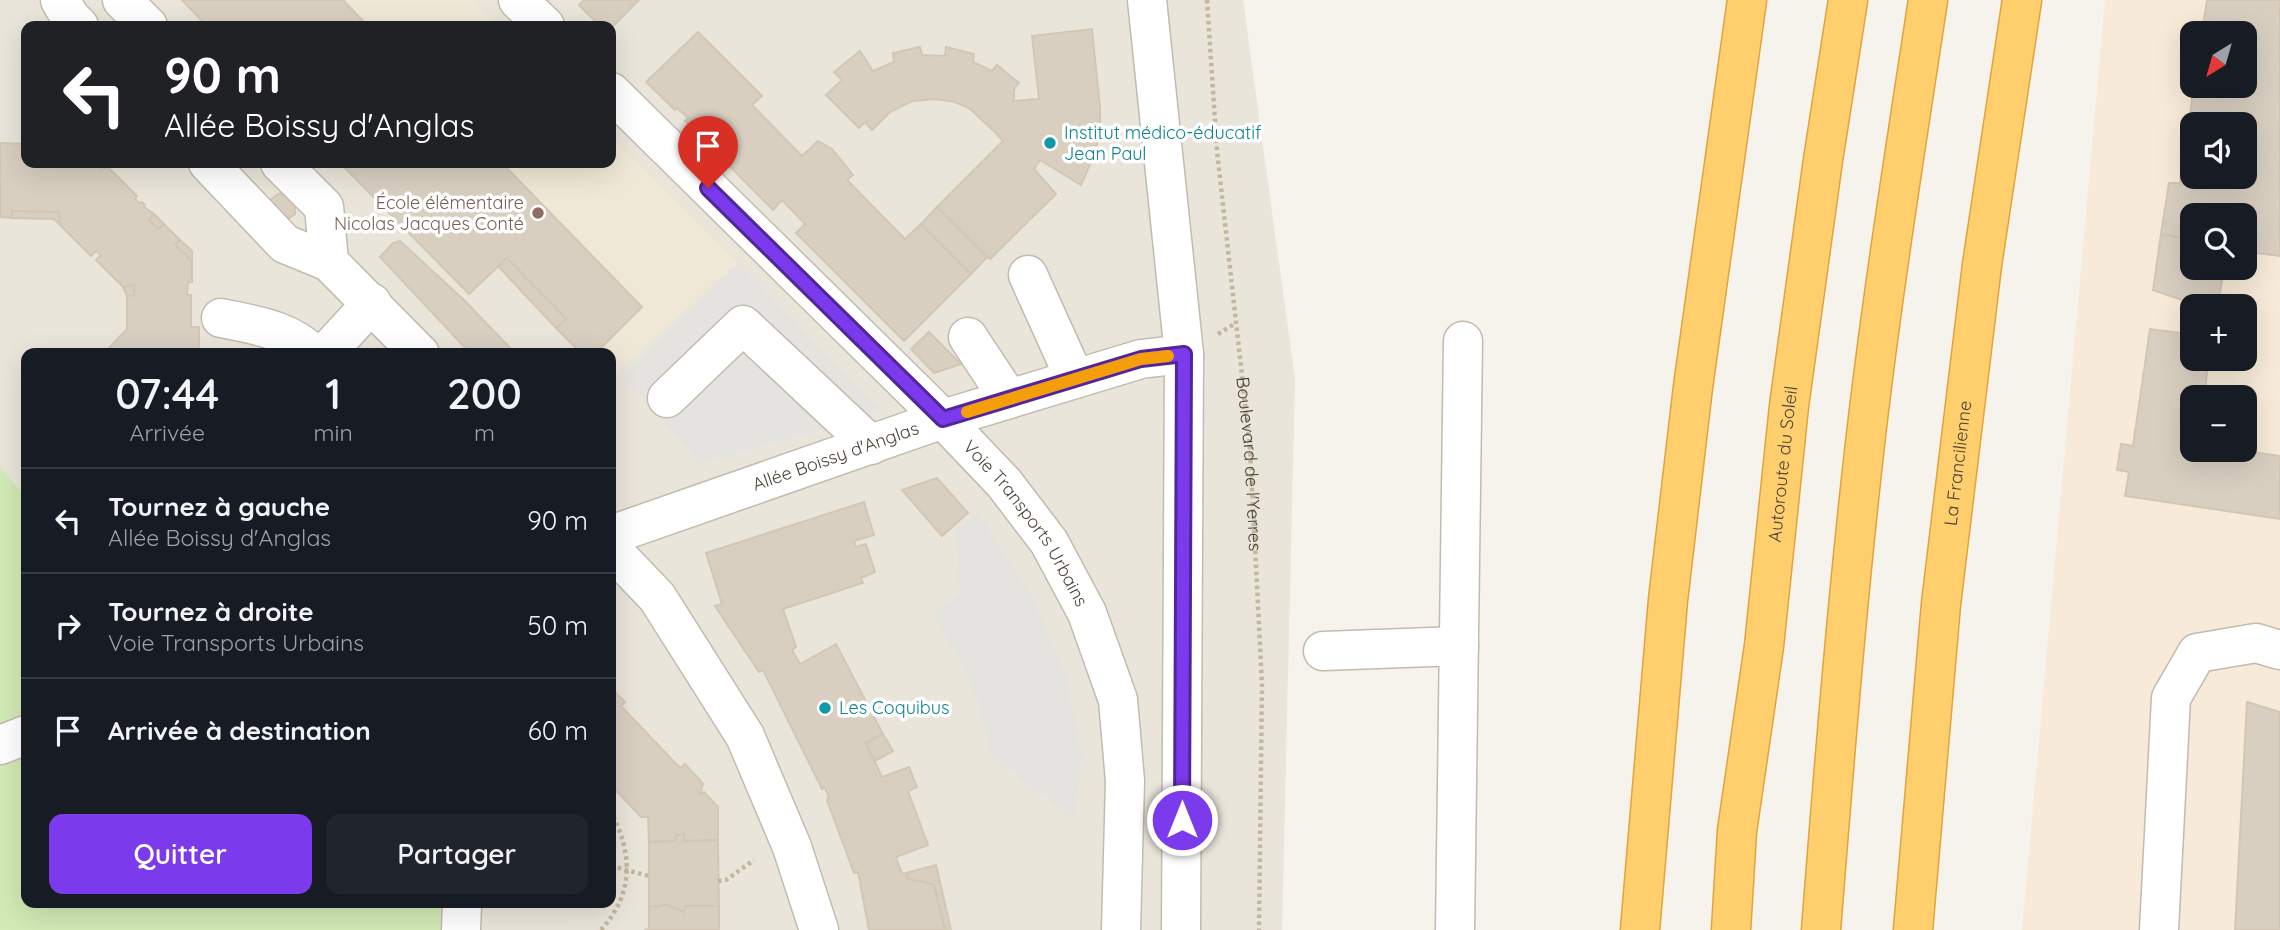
<!DOCTYPE html>
<html lang="fr">
<meta charset="utf-8">
<style>
:root{--surface:#171b24;--page:#20242c;--text:#f1f3f6;--muted:#9ea1a6;--line:#363941;--accent:#7c3aed}
body{margin:0;font-family:Quicksand,sans-serif;background:var(--page);color:var(--text);height:100vh;display:flex;flex-direction:column;font-size:26px;white-space:nowrap}
*{box-sizing:border-box;margin:0}
p{font-size:23px;color:var(--muted)}
.icon{flex:none;width:38px;height:38px;fill:none;stroke:currentColor;stroke-width:2;stroke-linecap:round;stroke-linejoin:round}
.map{position:relative;flex:1;overflow:hidden}
.side{position:absolute;left:21px;top:348px;width:595px;height:560px;display:flex;flex-direction:column;background:var(--surface);border-radius:14px;box-shadow:0 7px 28px #0002}
.side>*{flex:none}
.hud{position:absolute;left:21px;top:21px;width:595px;height:147px;border-radius:14px;box-shadow:0 7px 28px #0002;background:#202124;color:#fff;overflow:hidden}
.needle{width:46px;rotate:217deg}
.tools{position:absolute;left:2180px;top:21px;display:grid;gap:14px}
.tools a{display:grid;place-items:center;width:77px;height:77px;border-radius:14px;background:var(--surface);box-shadow:0 7px 28px #0002;font-size:35px}
.pin{position:absolute;display:grid;place-items:center;width:60px;height:60px;color:#fff;margin:-72px -30px;border-radius:50% 50% 50% 0;rotate:-45deg;box-shadow:0 0 7px #0007}
.pin .icon{rotate:45deg}
.me{position:absolute;width:77px;margin:-38px;rotate:0deg;stroke-linejoin:round;filter:drop-shadow(0 0 5px #0008)}
.turn{display:flex;align-items:center;gap:24px;height:147px;padding:0 28px;font-size:32px}
.turn .icon{width:91px;height:91px;stroke-width:2.5}
.turn b{display:block;font-size:49px;line-height:60px}
.eta{display:flex;justify-content:space-evenly;align-items:center;height:119px;text-align:center}
.eta b{font-size:42px;font-weight:600;line-height:49px}
.action{display:flex;gap:14px;margin-top:auto;padding:14px 28px}
.action a{flex:1;height:80px;border-radius:14px;background:var(--accent);color:#fff;font-size:28px;font-weight:600;line-height:80px;text-align:center}
.action a+a{background:var(--page);color:var(--text)}
ul{padding:0;list-style:none}
li{display:flex;align-items:center;gap:21px;height:105px;padding:0 28px;border-top:2px solid var(--line)}
li div{flex:1}
li b{display:block;font-size:26px}
li em{font-style:normal}
.map>svg:first-child{display:block}
.residential{fill:#eae5da;fill-rule:evenodd}
.commercial{fill:#f7ead8;fill-rule:evenodd}
.education{fill:#efe8d6}
.green{fill:#d2eab5}
.parking{fill:#e5e3e0}
.building{fill:#d8cfc1;stroke:#d3c7b4;stroke-width:2;fill-rule:evenodd}
.lines{fill:none;stroke-linecap:round;stroke-linejoin:round}
.minor-casing{stroke:#c2bbae;stroke-width:41}
.highway-casing{stroke:#e0a43c;stroke-width:41}
.path{stroke:#c4b79f;stroke-width:4.5;stroke-dasharray:3.5 3.5;stroke-linecap:butt}
.minor{stroke:#fff;stroke-width:38}
.highway{stroke:#ffcf6e;stroke-width:38}
.route-casing{stroke:#51269a;stroke-width:18}
.route{stroke:#7c3aed;stroke-width:12}
.slow{stroke:#f59e0b;stroke-width:12}
.culture-dot{fill:#0f9aa8;stroke:#fff;stroke-width:2.5}
.education-dot{fill:#8d6e63;stroke:#fff;stroke-width:2.5}
.labels{text-anchor:middle;stroke-width:7;stroke-linejoin:round;paint-order:stroke}
.culture-label{font-size:18px;fill:#0d838f;stroke:#fff;text-anchor:start}
.education-label{font-size:18px;fill:#785e54;stroke:#fff;text-anchor:end}
.street-label{font-size:18px;fill:#4b4439;stroke:#fff}
</style>
<div class="map">
<svg width="2280" height="930" viewBox="0 0 2280 930">
<rect width="100%" height="100%" fill="#f6f3ec"/>
<path class="residential" d="M 0,0 L 1243,0 L 1295,379 L 1282,930 L 0,930 ZM 26,26 L 611,26 L 611,163 L 26,163 ZM 26,354 L 611,354 L 611,903 L 26,903 Z"/>
<path class="commercial" d="M 2105,0 L 2280,0 L 2280,930 L 2022,930 ZM 2193,33 L 2245,33 L 2245,86 L 2193,86 ZM 2193,124 L 2245,124 L 2245,177 L 2193,177 ZM 2193,215 L 2245,215 L 2245,268 L 2193,268 ZM 2193,306 L 2245,306 L 2245,359 L 2193,359 ZM 2193,397 L 2245,397 L 2245,450 L 2193,450 Z"/>
<g class="education">
<polygon points="182,0 473,0 499,26 207,26"/>
<polygon points="611,137 738,263 617,371 612,385 611,354 582,353 498,267 469,294 340,163 611,163"/>
</g>
<polygon class="green" points="0,467 26,497 26,903 442,903 441,930 0,930"/>
<g class="parking">
<polygon points="738,263 882,411 701,464 622,377"/>
<polygon points="978,512 1033,599 1066,676 1082,758 1074,819 992,758 977,697 958,657 933,614 959,593 957,531"/>
</g>
<g class="building">
<polygon points="182,0 343,0 368,26 207,26"/>
<polygon points="584,0 639,0 611,28 611,26 600,26 579,5"/>
<path d="M 2207,0 L 2280,0 L 2280,256 L 2249,252 L 2245,247 L 2245,215 L 2193,215 L 2193,240 L 2161,234 L 2169,183 L 2180,183 L 2194,86 L 2245,86 L 2245,33 L 2202,33 ZM 2193,124 L 2245,124 L 2245,177 L 2193,177 Z"/>
<polygon points="1092,29 1100,107 1100,130 1095,153 1081,185 1040,160 1034,169 1056,194 990,259 937,207 1003,141 996,133 969,108 955,102 936,99 912,101 890,112 872,130 865,122 859,128 826,95 842,80 834,72 860,51 873,71 894,62 893,53 920,47 922,55 945,56 946,47 974,54 973,62 992,71 997,65 1019,83 1014,89 1014,101 1039,99 1032,36"/>
<polygon points="698,32 762,96 752,105 802,156 818,141 832,149 853,175 847,180 905,239 921,224 971,274 904,341 796,233 805,224 782,200 773,210 685,121 688,118 677,108 675,110 646,82"/>
<polygon points="0,143 26,144 26,163 94,163 101,170 107,166 137,196 135,199 139,203 142,202 145,205 144,207 154,214 149,220 158,229 164,224 180,240 175,245 192,261 192,282 188,282 187,295 191,295 191,327 199,327 199,354 103,354 127,329 127,296 134,295 134,285 123,287 96,260 101,255 96,251 91,256 60,225 59,212 12,211 12,218 0,217"/>
<polygon points="340,163 502,163 642,307 595,354 582,354 556,328 566,319 507,258 469,294"/>
<polygon points="283,193 295,203 295,214 287,220 269,201 278,194"/>
<polygon points="937,207 987,257 971,274 921,224"/>
<polygon points="12,211 59,212 60,225 54,219 12,218"/>
<polygon points="154,214 164,224 158,229 149,220"/>
<polygon points="2161,234 2193,240 2193,268 2224,268 2218,306 2193,306 2193,359 2209,359 2204,397 2193,397 2193,450 2238,450 2280,456 2280,519 2125,496 2129,472 2117,470 2121,444 2133,446 2150,329 2181,333 2185,301 2153,290"/>
<polygon points="180,240 192,251 192,261 175,245"/>
<polygon points="400,241 464,300 516,354 471,354 380,257 393,243"/>
<polygon points="507,258 566,319 556,328 498,266"/>
<polygon points="134,285 134,295 127,296 123,287"/>
<polygon points="929,332 961,364 934,373 911,349"/>
<polygon points="937,478 968,513 942,536 902,490"/>
<polygon points="864,502 874,535 854,541 856,547 866,544 875,572 861,578 863,583 783,609 796,647 792,650 800,664 836,644 883,734 866,743 882,777 909,767 917,787 908,791 928,845 896,857 902,874 906,873 908,879 934,884 945,930 869,930 858,872 854,873 827,800 829,797 825,788 822,789 763,670 759,672 715,606 722,604 706,553"/>
<polygon points="611,688 625,702 621,706 680,768 685,764 701,781 703,784 700,794 704,792 718,807 718,840 684,841 684,834 677,835 675,841 649,842 648,817 641,817 611,785"/>
<polygon points="2247,702 2280,712 2280,930 2235,930"/>
<polygon points="883,734 893,751 875,761 866,743"/>
<polygon points="684,834 684,841 718,840 719,906 685,906 684,912 667,905 649,907 649,842 675,841 677,835"/>
<polygon points="936,865 951,930 945,930 934,884 908,879 906,873"/>
<polygon points="667,905 684,912 685,906 719,906 719,930 644,930 649,929 649,907"/>
</g>
<g class="lines">
<defs>
<g id="minor">
<polyline points="60,0 70,17 79,26"/>
<polyline points="122,0 148,26"/>
<polyline points="518,0 545,26"/>
<polyline points="1147,0 1184,354 1181,930"/>
<path id="s2" d="M 611,92 L 943,419 L 1004,483 L 1049,542 L 1087,613 L 1118,700 L 1125,781 L 1121,930"/>
<polyline points="208,163 285,244 329,262 420,354"/>
<polyline points="280,163 324,207 329,262"/>
<polyline points="1028,275 1075,379"/>
<path d="M 221,318 C 254,325 288,329 313,354"/>
<polyline points="968,337 1009,399"/>
<polyline points="325,354 372,303"/>
<polyline points="667,398 743,325 871,445"/>
<path id="s3" d="M 611,535 L 943,419 L 1141,359 L 1184,354"/>
<polyline points="611,549 657,597 745,736 792,847 819,930"/>
<polyline points="1323,651 1459,646"/>
<polyline points="0,745 26,735"/>
<polyline points="461,930 462,903"/>
<polyline points="1455,930 1463,341"/>
<polyline points="2159,930 2171,698 2197,653 2256,643 2280,650"/>
</g>
<g id="highway">
<polyline points="1640,930 1668,600 1693,387 1747,0"/>
<path id="s4" d="M 1731,930 L 1737,831 L 1764,646 L 1789,406 L 1823,160 L 1848,0"/>
<path d="M 1821,930 C 1834,765 1847,600 1866,435 C 1883,289 1906,145 1928,0"/>
<path id="s5" d="M 1913,930 L 1941,604 L 1982,265 L 2022,0"/>
</g>
</defs>
<use href="#minor" class="minor-casing"/>
<use href="#highway" class="highway-casing"/>
<g class="path">
<path id="s1" d="M 1207,0 L 1217,151 L 1250,448 L 1262,684 L 1259,930"/>
<polyline points="1218,334 1236,323"/>
<polyline points="611,866 649,876"/>
<polyline points="718,881 726,880 754,860"/>
<path d="M 601,930 C 634,893 633,854 611,812"/>
</g>
<use href="#minor" class="minor"/>
<use href="#highway" class="highway"/>
</g>
<g class="lines">
<defs>
<polyline id="route" points="708,188 943,419 1141,359 1184,354 1182,820"/>
</defs>
<use href="#route" class="route-casing"/>
<use href="#route" class="route"/>
<polyline class="slow" points="967,412 1141,359 1168,356"/>
</g>
<g class="culture-dot">
<circle cx="1050" cy="143" r="7"/>
<circle cx="825" cy="708" r="7"/>
</g>
<circle class="education-dot" cx="538" cy="213" r="7"/>
<g class="labels">
<g class="culture-label">
<text x="1064" y="139">Institut médico-éducatif<tspan x="1064" dy="21">Jean Paul</tspan></text>
<text x="839" y="714">Les Coquibus</text>
</g>
<g class="education-label">
<text x="524" y="209">École élémentaire<tspan x="524" dy="21">Nicolas Jacques Conté</tspan></text>
</g>
<g class="street-label">
<text dy="6" stroke="none"><textPath href="#s3" startOffset="238">Allée Boissy d'Anglas</textPath></text>
<text dy="6" stroke="none"><textPath href="#s1" startOffset="466">Boulevard de l'Yerres</textPath></text>
<text dy="6" stroke="none"><textPath href="#s4" startOffset="469">Autoroute du Soleil</textPath></text>
<text dy="6" stroke="none"><textPath href="#s5" startOffset="469">La Francilienne</textPath></text>
<text dy="6" stroke="none"><textPath href="#s2" startOffset="600">Voie Transports Urbains</textPath></text>
</g>
</g>
</svg>
<div class="tools">
<a><svg class="needle" viewBox="-14 -14 28 28"><path d="M0-13l5 13h-10z" fill="#e53935"/><path d="M0 13l5-13h-10z" fill="#9ea1a6"/></svg></a>
<a><svg class="icon" aria-label="sound" viewBox="0 0 24 24"><path d="M4 9h4l5-4v14l-5-4H4zM17 9q2 3 0 6"/></svg></a>
<a><svg class="icon" aria-label="search" viewBox="0 0 24 24"><circle cx="10" cy="10" r="6"/><path d="M15 15l6 6"/></svg></a>
<a>+</a>
<a>−</a>
</div>
<div class="pin" style="left:708px;top:188px;background:#d93025"><svg class="icon" aria-label="arrive" viewBox="0 0 24 24"><path d="M6 21V4h12l-3 4 3 4H6"/></svg></div>
<svg class="me" style="left:1182px;top:820px" viewBox="-20 -20 40 40"><circle r="17" fill="#7c3aed" stroke="#fff" stroke-width="3"/><path d="M0-11L8 9 0 5-8 9z" fill="#fff"/></svg>
<div class="hud">
<div class="turn"><svg class="icon" aria-label="left" viewBox="0 0 24 24"><path d="M17 20v-9H6M10 6l-5 5 5 5"/></svg><div><b>90 m</b>Allée Boissy d'Anglas</div></div>
</div>
<section class="side">
<div class="eta">
<div><b>07:44</b><p>Arrivée</p></div>
<div><b>1</b><p>min</p></div>
<div><b>200</b><p>m</p></div>
</div>
<ul>
<li><svg class="icon" aria-label="left" viewBox="0 0 24 24"><path d="M17 20v-9H6M10 6l-5 5 5 5"/></svg><div><b>Tournez à gauche</b><p>Allée Boissy d'Anglas</p></div><em>90 m</em></li>
<li><svg class="icon" aria-label="right" viewBox="0 0 24 24"><path d="M7 20v-9h11M14 6l5 5-5 5"/></svg><div><b>Tournez à droite</b><p>Voie Transports Urbains</p></div><em>50 m</em></li>
<li><svg class="icon" aria-label="arrive" viewBox="0 0 24 24"><path d="M6 21V4h12l-3 4 3 4H6"/></svg><div><b>Arrivée à destination</b></div><em>60 m</em></li>
</ul>
<div class="action"><a>Quitter</a><a>Partager</a></div>
</section>
</div>
